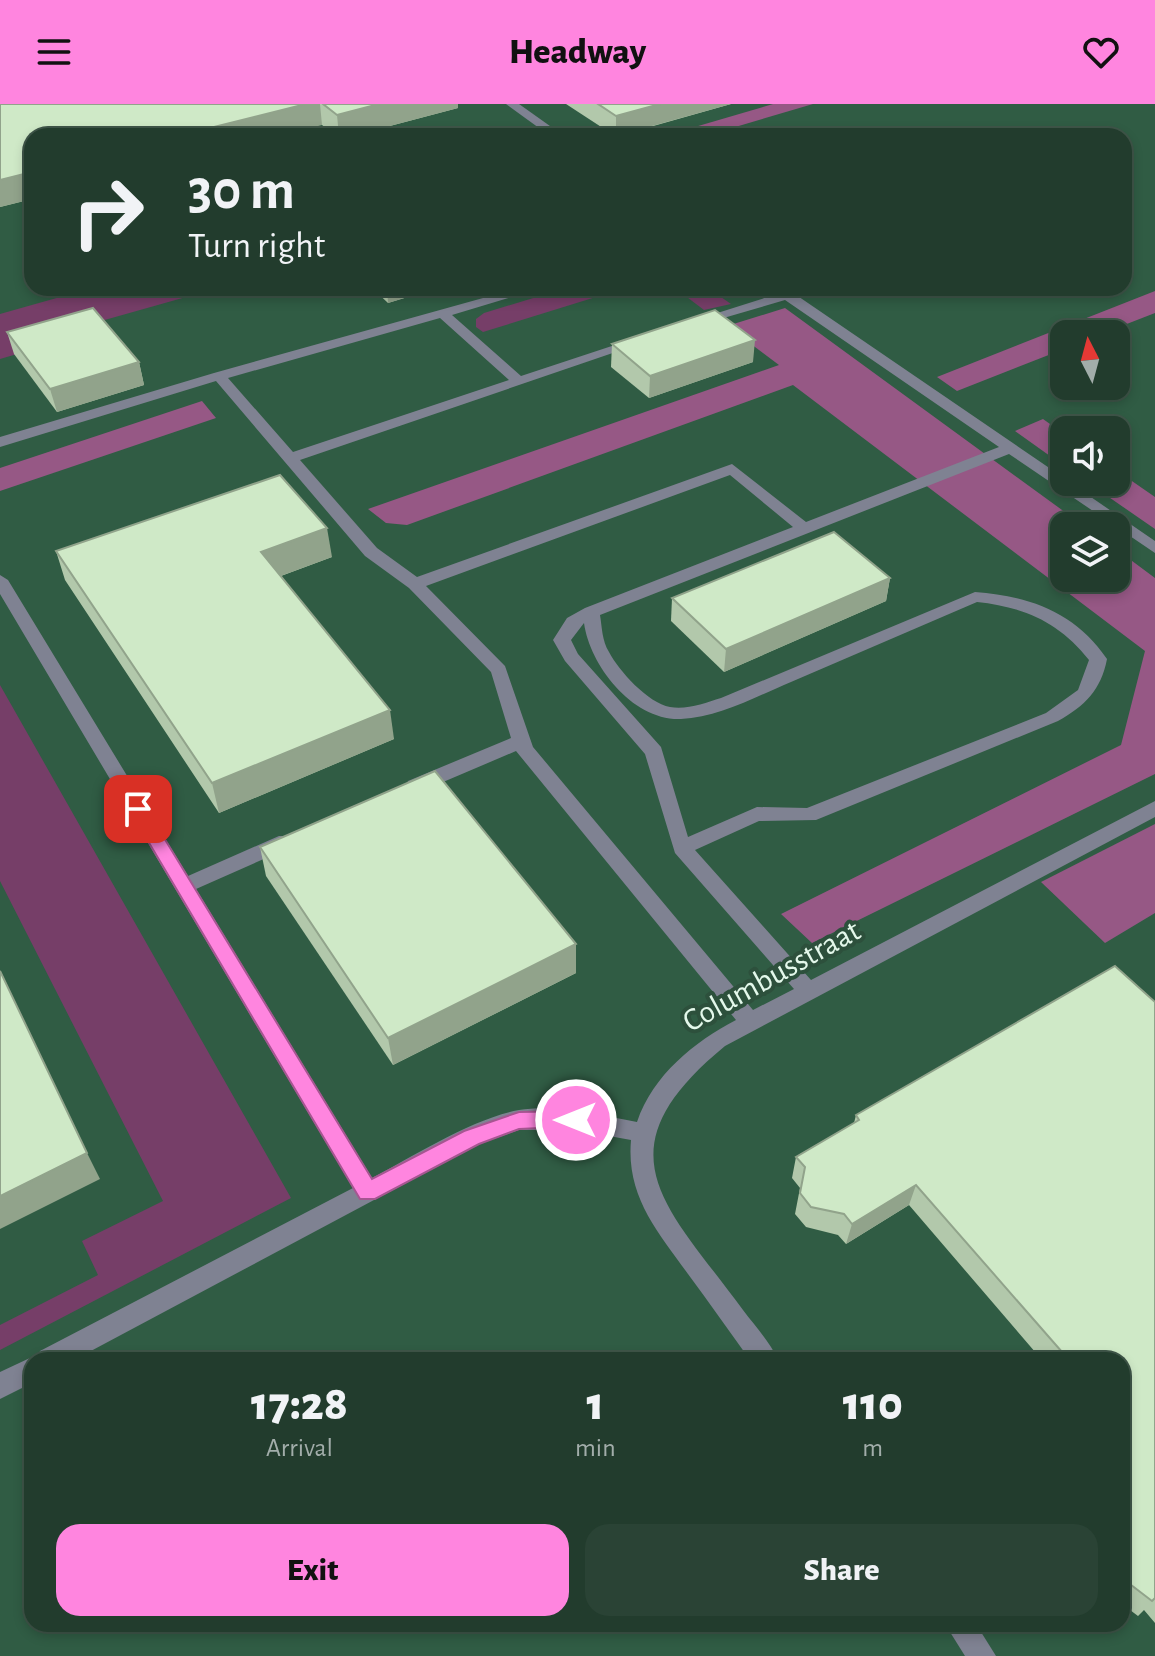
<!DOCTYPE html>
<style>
:root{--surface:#223c2d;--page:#2a4335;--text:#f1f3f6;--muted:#a2adaa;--line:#3f5649;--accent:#ff85df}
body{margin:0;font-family:"Alegreya Sans",sans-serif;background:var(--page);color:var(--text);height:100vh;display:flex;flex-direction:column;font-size:30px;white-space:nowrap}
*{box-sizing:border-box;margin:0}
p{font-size:26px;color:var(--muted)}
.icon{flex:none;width:44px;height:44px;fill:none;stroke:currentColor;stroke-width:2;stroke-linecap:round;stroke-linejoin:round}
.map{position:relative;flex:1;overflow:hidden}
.details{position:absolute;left:24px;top:1248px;width:1106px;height:280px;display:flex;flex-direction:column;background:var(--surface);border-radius:24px;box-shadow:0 4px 12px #0003,0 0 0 2px var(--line)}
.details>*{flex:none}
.banner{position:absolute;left:24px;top:24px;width:1108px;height:168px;border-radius:24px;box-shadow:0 4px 12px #0003,0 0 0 2px var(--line);background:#223c2d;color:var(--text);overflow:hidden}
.needle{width:52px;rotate:354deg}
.controls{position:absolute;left:1050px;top:216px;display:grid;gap:16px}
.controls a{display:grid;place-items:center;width:80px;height:80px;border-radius:16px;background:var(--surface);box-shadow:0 4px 12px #0003,0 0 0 2px var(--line);font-size:40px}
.pin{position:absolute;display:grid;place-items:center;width:68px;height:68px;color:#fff;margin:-34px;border-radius:16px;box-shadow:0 4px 12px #0006}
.me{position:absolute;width:88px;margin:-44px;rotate:270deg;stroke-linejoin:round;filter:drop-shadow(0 0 6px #0008)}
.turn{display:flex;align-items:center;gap:28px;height:168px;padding:0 32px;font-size:36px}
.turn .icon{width:104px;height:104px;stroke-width:2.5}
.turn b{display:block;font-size:56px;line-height:68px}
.eta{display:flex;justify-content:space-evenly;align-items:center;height:136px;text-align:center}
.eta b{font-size:48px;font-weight:800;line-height:56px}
.button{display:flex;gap:16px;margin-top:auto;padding:16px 32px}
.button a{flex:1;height:92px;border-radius:24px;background:var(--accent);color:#111;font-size:32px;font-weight:800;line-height:92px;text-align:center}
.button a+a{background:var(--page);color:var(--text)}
header{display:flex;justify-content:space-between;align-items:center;height:104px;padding:0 32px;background:var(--accent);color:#111;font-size:36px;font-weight:800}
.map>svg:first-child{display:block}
.built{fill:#305c44;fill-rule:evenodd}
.green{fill:#763e68}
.forest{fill:#965885}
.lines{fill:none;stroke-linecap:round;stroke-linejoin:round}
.minor{fill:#7f8292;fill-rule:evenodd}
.wall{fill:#b2c8ab}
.shaded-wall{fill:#91a38b}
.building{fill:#cfe9c7;stroke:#91a38b;stroke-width:2}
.route{fill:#ff85df;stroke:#a65691;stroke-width:2}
.labels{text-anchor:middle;stroke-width:8;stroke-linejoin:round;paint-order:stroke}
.street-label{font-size:32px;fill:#e4f8eb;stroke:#2d503c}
</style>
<header><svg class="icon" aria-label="menu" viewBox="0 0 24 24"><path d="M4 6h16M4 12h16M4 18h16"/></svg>Headway<svg class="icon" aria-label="heart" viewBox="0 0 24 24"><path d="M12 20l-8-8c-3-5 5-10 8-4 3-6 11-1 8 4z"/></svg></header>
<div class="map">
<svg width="1155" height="1552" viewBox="0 0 1155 1552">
<rect width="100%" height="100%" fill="#2d503c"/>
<path class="built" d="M 0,0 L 1155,0 L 1155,1552 L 0,1552 ZM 32,32 L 1124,32 L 1124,184 L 32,184 ZM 1064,230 L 1116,230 L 1116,282 L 1064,282 ZM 1064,326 L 1116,326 L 1116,378 L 1064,378 ZM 1064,422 L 1116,422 L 1116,474 L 1064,474 ZM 32,1256 L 1122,1256 L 1122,1520 L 32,1520 Z"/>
<g class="green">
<polygon points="92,184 218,184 94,219 99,226 0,255 0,210"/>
<polygon points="566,184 625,184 483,228 476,223 476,215 484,209"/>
<polygon points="675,184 708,184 731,200 704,206"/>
<polygon points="0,581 291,1094 0,1246 0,1221 98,1171 82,1137 163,1097 0,777"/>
</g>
<g class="forest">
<polygon points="773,0 813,0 705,32 664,32"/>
<polygon points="1155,187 1155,209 1101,230 1064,230 1064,245 957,287 937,273"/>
<polygon points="785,204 1084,422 1064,422 1064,474 1116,474 1116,445 1155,474 1155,670 812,839 781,810 1121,641 1145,547 793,281 407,421 386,419 368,405 779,261 727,222"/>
<polygon points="202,297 216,314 0,387 0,364"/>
<polygon points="1043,315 1064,330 1064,362 1015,327"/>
<polygon points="1116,366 1155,393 1155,425 1087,378 1116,378"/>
<polygon points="1155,720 1155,809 1105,839 1041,778"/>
</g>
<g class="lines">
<g class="minor">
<polygon points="506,0 519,0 564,32 550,32"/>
<path d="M 519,184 L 541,184 L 452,211 L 521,272 L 630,236 L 642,239 L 300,356 L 377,444 L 417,473 L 732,360 L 806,418 L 999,343 L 785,196 L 696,222 L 689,218 L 777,190 L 770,184 L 786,184 L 1064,374 L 1064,378 L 1069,378 L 1155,437 L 1155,449 L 1009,350 L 600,511 C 602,523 602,537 609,548 C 619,567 648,599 670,603 C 687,606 705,599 721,594 L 975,488 C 1029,492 1075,508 1107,555 C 1101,586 1085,602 1058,617 L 816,716 L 759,717 L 695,746 L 811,876 L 1155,697 L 1155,713 L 725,942 C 596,1048 666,1101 743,1206 C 755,1222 770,1238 778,1256 L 750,1256 C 729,1227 709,1198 688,1170 C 657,1127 626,1092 631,1036 L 576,1026 L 519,1026 L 479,1040 L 74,1256 L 32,1256 L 32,1279 L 0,1295 L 0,1268 L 32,1253 L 37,1255 L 40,1247 L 353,1084 L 0,490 L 0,471 L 8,476 L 188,772 L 279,732 L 293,732 L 296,737 L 293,742 L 196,785 L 372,1074 C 414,1052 473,1014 519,1006 C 558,1000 599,1011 637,1018 C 653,971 694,938 736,916 L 516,647 L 422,687 L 408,687 L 406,682 L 408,677 L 511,634 L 491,568 L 409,484 L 365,452 L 216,277 L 0,343 L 0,333 L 214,269 ZM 440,214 L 509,276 L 293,348 L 228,274 ZM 730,371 L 793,423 L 585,504 L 567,514 L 553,536 L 565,557 L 645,650 L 675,749 L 794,885 L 753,906 L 533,643 L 505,562 L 426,482 ZM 977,498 C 1024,503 1059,518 1089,556 L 1078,586 L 1046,609 L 807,704 L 757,703 L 688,733 L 661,643 L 578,550 L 571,536 L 584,519 C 590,562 633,617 681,615 C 718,614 757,592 791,578 C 853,551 915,525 977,498 Z"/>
<polygon points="945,1520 976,1520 996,1552 965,1552"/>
</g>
</g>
<g class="wall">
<polygon points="0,0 458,0 458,4 352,32 336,32 322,21 32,32 32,95 0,103"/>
<polygon points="566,0 731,0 618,32 615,32"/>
<polygon points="372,184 437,184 388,199"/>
<polygon points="7,228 139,258 144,281 57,308 14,250"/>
<polygon points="612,240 753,258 649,294 611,263"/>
<polygon points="56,447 332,453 281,472 394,635 219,709 65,476"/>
<polygon points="890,474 886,497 724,568 671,517 672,494"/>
<polygon points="260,743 576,840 576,869 393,961 266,772"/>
<polygon points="1155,898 1155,1519 1144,1506 1138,1512 1122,1500 1122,1256 1042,1256 909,1101 846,1140 838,1131 806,1123 795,1110 800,1084 792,1074 796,1053 854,1019 856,1011"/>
</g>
<g class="shaded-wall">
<polygon points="306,0 320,0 322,21 279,32 178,32"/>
<polygon points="379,0 458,0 458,4 352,32 339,32 337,11"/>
<polygon points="660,0 731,0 616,32 616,12"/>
<polygon points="32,68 32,95 0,103 0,76"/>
<polygon points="387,184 437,184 388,199"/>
<polygon points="755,236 753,258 649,294 650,272"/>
<polygon points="139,258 144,281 57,308 50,285"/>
<polygon points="327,424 332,453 267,477 261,448"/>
<polygon points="890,474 886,497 724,568 726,545"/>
<polygon points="390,606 394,635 219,709 212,679"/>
<polygon points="576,840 576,869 393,961 388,934"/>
<polygon points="87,1049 100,1075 0,1125 0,1092"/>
<polygon points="916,1081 909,1101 846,1140 852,1120"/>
</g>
<g class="building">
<polygon points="0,0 306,0 178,32 32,32 32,68 0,76"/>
<polygon points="323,0 379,0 337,11"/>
<polygon points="598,0 660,0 616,12"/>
<polygon points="93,204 139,258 50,285 7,228"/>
<polygon points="715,206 755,236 650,272 612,240"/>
<polygon points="280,371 327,424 261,448 390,606 212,679 56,447"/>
<polygon points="834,428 890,474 726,545 672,494"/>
<polygon points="435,667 576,840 388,934 260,743"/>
<polygon points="1115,862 1155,898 1155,1494 1152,1497 1122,1474 1122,1256 1069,1256 916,1081 852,1120 844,1110 811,1103 800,1089 805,1063 796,1053 859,1016 856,1011"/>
<polygon points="0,867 87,1049 0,1092"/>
</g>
<polygon class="route" points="138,699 144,701 372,1075 464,1027 519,1008 576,1007 587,1016 584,1022 519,1025 479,1040 375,1095 360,1095 129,705"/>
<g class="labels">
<g class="street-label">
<text transform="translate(771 871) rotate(-29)" y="11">Columbusstraat</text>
</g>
</g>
</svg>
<div class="controls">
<a><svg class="needle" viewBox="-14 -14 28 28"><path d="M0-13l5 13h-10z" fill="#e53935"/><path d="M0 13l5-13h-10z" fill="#a2adaa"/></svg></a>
<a><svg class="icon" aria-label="sound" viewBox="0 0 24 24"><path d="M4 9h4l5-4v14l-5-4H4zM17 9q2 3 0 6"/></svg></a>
<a><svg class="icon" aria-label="layers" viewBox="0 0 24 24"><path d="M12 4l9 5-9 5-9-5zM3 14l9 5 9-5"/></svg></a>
</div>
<div class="pin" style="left:138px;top:705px;background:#d93025"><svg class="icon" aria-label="arrive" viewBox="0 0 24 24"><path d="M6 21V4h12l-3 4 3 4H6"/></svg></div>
<svg class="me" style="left:576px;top:1016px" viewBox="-20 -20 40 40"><circle r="17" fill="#ff85df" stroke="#fff" stroke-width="3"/><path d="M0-11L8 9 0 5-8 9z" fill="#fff"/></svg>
<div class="banner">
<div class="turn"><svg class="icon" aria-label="right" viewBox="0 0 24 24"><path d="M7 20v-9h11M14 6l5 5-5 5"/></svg><div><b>30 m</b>Turn right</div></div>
</div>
<section class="details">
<div class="eta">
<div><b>17:28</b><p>Arrival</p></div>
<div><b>1</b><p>min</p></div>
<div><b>110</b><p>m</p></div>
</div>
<div class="button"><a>Exit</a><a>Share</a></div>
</section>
</div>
